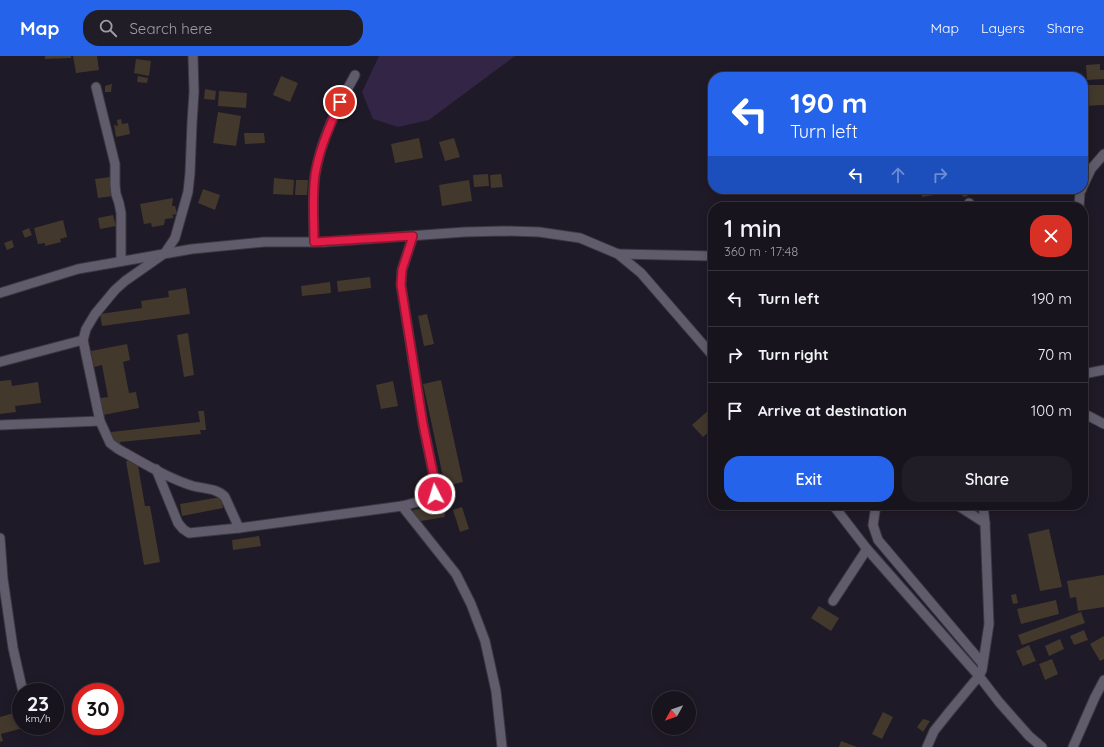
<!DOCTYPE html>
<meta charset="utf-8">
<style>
:root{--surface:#17141d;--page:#201d26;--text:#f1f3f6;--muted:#9e9ea4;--line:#36333b;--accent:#2563eb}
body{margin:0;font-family:Quicksand,sans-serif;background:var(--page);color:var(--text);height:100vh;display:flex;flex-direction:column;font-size:15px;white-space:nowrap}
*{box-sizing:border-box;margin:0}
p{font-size:13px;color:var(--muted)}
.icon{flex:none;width:22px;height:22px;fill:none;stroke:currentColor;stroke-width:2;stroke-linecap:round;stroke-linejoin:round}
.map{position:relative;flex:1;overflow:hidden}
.panel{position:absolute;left:708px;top:146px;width:380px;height:308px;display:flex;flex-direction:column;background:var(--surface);border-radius:16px;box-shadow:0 2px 10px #0003,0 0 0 1px var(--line)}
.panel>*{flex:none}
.guide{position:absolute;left:708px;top:16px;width:380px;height:122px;border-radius:16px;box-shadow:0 2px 10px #0003,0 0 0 1px var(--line);background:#2563eb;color:#fff;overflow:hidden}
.needle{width:26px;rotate:230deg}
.fabs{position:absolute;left:652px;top:635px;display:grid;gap:8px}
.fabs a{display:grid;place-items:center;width:44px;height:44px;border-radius:50%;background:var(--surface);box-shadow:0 2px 10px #0003,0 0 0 1px var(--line);font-size:20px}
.speed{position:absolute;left:12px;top:627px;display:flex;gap:8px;font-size:20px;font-weight:700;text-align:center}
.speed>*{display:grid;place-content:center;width:52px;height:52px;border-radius:50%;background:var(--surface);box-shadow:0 2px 10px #0003,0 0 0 1px var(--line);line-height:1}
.speed small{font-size:10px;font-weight:400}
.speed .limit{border:6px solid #d22;background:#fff;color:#111}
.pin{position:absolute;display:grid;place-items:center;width:34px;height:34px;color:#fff;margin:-17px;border:2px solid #fff;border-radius:50%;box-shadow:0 1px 4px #0007}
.me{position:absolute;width:44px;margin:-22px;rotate:355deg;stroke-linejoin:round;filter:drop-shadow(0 0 3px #0008)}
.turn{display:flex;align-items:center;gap:14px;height:84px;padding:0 16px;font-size:18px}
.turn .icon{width:52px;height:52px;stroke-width:2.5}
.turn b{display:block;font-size:28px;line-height:34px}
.lanes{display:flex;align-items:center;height:38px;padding:0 16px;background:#0003;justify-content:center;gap:20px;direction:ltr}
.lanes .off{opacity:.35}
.round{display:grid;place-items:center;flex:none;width:42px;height:42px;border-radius:16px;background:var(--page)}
.headline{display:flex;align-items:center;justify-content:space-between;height:68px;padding:0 16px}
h1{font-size:24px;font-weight:600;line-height:30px}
.cta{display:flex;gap:8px;margin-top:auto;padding:8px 16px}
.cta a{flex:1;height:46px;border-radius:16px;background:var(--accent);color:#fff;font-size:16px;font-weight:600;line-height:46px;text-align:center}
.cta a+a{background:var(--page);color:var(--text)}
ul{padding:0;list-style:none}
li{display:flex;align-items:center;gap:12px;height:56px;padding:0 16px;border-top:1px solid var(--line)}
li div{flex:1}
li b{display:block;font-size:15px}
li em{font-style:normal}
header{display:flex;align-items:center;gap:24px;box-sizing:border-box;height:56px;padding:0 20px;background:var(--accent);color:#fff}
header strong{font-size:19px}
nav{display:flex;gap:22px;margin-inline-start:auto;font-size:14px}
.search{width:280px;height:36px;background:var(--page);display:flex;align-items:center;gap:10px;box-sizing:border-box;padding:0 14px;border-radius:16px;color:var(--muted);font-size:15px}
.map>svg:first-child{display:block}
.green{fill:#322546}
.building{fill:#43382c}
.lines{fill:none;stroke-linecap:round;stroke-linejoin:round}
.street-casing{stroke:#3b3842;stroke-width:11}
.street{stroke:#615c6b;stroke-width:9}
.route-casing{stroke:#92132f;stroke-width:10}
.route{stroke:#e11d48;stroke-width:7}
</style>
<header>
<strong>Map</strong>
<div class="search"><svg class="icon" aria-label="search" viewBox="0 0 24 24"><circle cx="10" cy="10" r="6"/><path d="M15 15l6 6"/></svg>Search here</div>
<nav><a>Map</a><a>Layers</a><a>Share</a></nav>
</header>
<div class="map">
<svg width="1104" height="691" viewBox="0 0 1104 691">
<rect width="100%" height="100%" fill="#1f1a27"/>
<polygon class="green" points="379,0 515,0 429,64 398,71 373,63 362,36"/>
<g class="building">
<polygon points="45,0 71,0 71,2 45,3"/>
<polygon points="73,0 97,0 99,14 76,17"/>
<polygon points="136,3 151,5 149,20 134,17"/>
<polygon points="1100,8 1100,14 1104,14 1104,23 1087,24 1086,9"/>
<polygon points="138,20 148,22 147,27 137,26"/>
<polygon points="281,20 298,27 290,46 273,39"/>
<polygon points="112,28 111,36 105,36 105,30"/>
<polygon points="1083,29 1104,29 1104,49 1083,50"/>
<polygon points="205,33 216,35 215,44 204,43"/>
<polygon points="219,35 247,37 246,52 218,50"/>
<polygon points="218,56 241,60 236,90 213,87"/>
<polygon points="121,63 122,68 128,67 130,78 116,81 114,69 118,70 117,64"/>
<polygon points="244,77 264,77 265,87 245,88"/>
<polygon points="419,82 423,102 395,107 391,88"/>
<polygon points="454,82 460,101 445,105 439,86"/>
<polygon points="488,118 489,130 474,131 473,119"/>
<polygon points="501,118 503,131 491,132 490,119"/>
<polygon points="110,121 113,140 98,142 95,123"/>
<polygon points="274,122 294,124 293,139 273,138"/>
<polygon points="296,124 308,124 307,139 295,139"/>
<polygon points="469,124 472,145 442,150 439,129"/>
<polygon points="203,133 220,139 215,154 198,147"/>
<polygon points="921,133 932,133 934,139 922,141"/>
<polygon points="965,133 966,133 968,140 963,141 960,134"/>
<polygon points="173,142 172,150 175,150 177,158 172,159 174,162 165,163 164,169 152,171 151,167 144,168 140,148"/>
<polygon points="941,147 941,151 921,151 921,150"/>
<polygon points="113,159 116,170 100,173 98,162"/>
<polygon points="63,164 67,181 60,183 61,186 45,190 45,187 38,188 34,172"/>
<polygon points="29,172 32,179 25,182 22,175"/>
<polygon points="12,184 14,191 7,194 4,187"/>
<polygon points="370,221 371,232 338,236 337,225"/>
<polygon points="330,226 331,237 302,240 301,230"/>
<polygon points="186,232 190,258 102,270 100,258 142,252 141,245 169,241 168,235"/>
<polygon points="427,258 434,288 424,290 418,260"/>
<polygon points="188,277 194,319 184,321 177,279"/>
<polygon points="127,288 130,304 123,306 129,337 136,336 139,352 103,359 100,342 108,341 102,309 94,311 91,295"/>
<polygon points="11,324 12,330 38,326 41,347 15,350 16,356 0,358 0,325"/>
<polygon points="441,324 463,426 445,430 423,328"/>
<polygon points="393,325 398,350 381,353 376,329"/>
<polygon points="711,352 713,355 713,372 703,381 692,369"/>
<polygon points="198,355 204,355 206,374 200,374 201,378 120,386 121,390 112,386 111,376 200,366"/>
<polygon points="137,404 145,450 150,450 160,506 144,509 126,405"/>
<polygon points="221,441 223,452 182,460 180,448"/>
<polygon points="443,449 445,461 415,466 413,454"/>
<polygon points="462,451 469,473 460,476 453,454"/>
<polygon points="1049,473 1062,531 1040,535 1028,478"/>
<polygon points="259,480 261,490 233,494 232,484"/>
<polygon points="1104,519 1104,551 1078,555 1076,541 1070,542 1067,525"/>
<polygon points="1016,538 1018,547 1013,548 1011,539"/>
<polygon points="1056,544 1059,558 1021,568 1017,553"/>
<polygon points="819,550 839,562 831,575 811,562"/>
<polygon points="1081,556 1085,567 1022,589 1018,579"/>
<polygon points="1084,574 1088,584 1074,589 1070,580"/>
<polygon points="1104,580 1104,603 1100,605 1090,588"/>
<polygon points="1060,583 1064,593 1049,600 1045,590"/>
<polygon points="1029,589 1036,605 1023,610 1016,595"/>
<polygon points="1052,603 1058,618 1045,624 1039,608"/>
<polygon points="21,655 21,670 30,670 1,678 3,685 0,686 0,661"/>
<polygon points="883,656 893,661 882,683 872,678"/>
<polygon points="923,663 930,665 923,676 917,671"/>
<polygon points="34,670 45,670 46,674 36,676"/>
<polygon points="841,685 857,691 839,691"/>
</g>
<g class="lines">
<defs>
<g id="street">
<path d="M 193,0 L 194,36 L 192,67 L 190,117 L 188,136 L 175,182 L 165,197 L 125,225 L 115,234 L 95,258 L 86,273 L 83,284 L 100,365 L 110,387 L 118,393 C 142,406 167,422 193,430 C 204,433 217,432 225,441 L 239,472 L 402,450 L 429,443 L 435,438 L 436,431 L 423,368 L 401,229 L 402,214 L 413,180"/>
<polyline points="96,31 115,108 115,129 116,138 119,147 121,157 121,205"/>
<polyline points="1083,130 1091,113 1104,98"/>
<polyline points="969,147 973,151"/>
<polyline points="1079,151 1080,136 1082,133"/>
<path d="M 314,186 C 314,164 312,141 315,119 C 321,83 338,50 355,19"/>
<polyline points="618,198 713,200"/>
<polyline points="0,237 78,213 192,193 264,186 324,186 465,176 505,175 539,176 580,182 618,198 641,217 713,300"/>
<polyline points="0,306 83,284"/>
<polyline points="1083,318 1104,314"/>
<polyline points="1083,357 1104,368"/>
<polyline points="0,369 100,365"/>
<polyline points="156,413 178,467 183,473 189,477 239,472"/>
<polyline points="833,449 867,493 979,620 999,646 1029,680 1042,691"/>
<polyline points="876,449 873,469 878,484 982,607"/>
<polyline points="957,449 985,467"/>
<polyline points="402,450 456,518 471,548 485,585 496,635 502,691"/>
<polyline points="0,482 3,523 13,592 23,636"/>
<polyline points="833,545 867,493"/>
<polyline points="927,691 934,675 950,655 979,620 982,614 989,568 985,467 983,449"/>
<polyline points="1073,691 1095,641 1104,624"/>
</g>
</defs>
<use href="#street" class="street-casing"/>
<use href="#street" class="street"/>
</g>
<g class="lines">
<defs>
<path id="route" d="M 340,46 C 330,70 319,93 315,119 C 312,141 314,164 314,186 L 413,180 L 402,214 L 401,229 L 423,368 L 436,431 L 435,438"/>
</defs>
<use href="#route" class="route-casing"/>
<use href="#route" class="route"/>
</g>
</svg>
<div class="fabs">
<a><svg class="needle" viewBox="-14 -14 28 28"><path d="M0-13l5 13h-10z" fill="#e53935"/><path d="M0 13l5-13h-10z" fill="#9e9ea4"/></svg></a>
</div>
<div class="speed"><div>23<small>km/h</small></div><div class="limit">30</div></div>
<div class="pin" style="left:340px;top:46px;background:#d93025"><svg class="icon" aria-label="arrive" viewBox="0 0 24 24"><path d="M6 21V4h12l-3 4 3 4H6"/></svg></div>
<svg class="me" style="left:435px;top:438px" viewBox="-20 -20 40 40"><circle r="17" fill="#e11d48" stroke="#fff" stroke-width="3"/><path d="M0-11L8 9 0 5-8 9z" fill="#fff"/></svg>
<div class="guide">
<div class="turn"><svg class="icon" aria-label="left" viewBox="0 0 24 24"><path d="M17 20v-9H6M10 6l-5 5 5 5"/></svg><div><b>190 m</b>Turn left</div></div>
<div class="lanes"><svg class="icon" aria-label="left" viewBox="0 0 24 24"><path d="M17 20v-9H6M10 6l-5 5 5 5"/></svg><svg class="icon off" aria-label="ahead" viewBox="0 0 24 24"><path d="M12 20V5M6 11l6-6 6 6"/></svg><svg class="icon off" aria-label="right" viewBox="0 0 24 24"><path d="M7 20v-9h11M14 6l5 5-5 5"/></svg></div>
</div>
<section class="panel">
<div class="headline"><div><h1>1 min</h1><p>360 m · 17:48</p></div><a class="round" style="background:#d93025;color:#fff"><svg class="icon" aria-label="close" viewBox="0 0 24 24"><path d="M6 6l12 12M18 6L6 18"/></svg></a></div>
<ul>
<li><svg class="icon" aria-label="left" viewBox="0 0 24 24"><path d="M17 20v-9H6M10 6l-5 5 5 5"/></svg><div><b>Turn left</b></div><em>190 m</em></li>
<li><svg class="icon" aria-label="right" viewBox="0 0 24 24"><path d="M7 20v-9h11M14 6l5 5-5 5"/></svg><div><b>Turn right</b></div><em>70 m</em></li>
<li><svg class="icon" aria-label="arrive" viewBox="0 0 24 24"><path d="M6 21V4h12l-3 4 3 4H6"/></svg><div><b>Arrive at destination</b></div><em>100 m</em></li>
</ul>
<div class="cta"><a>Exit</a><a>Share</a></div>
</section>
</div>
